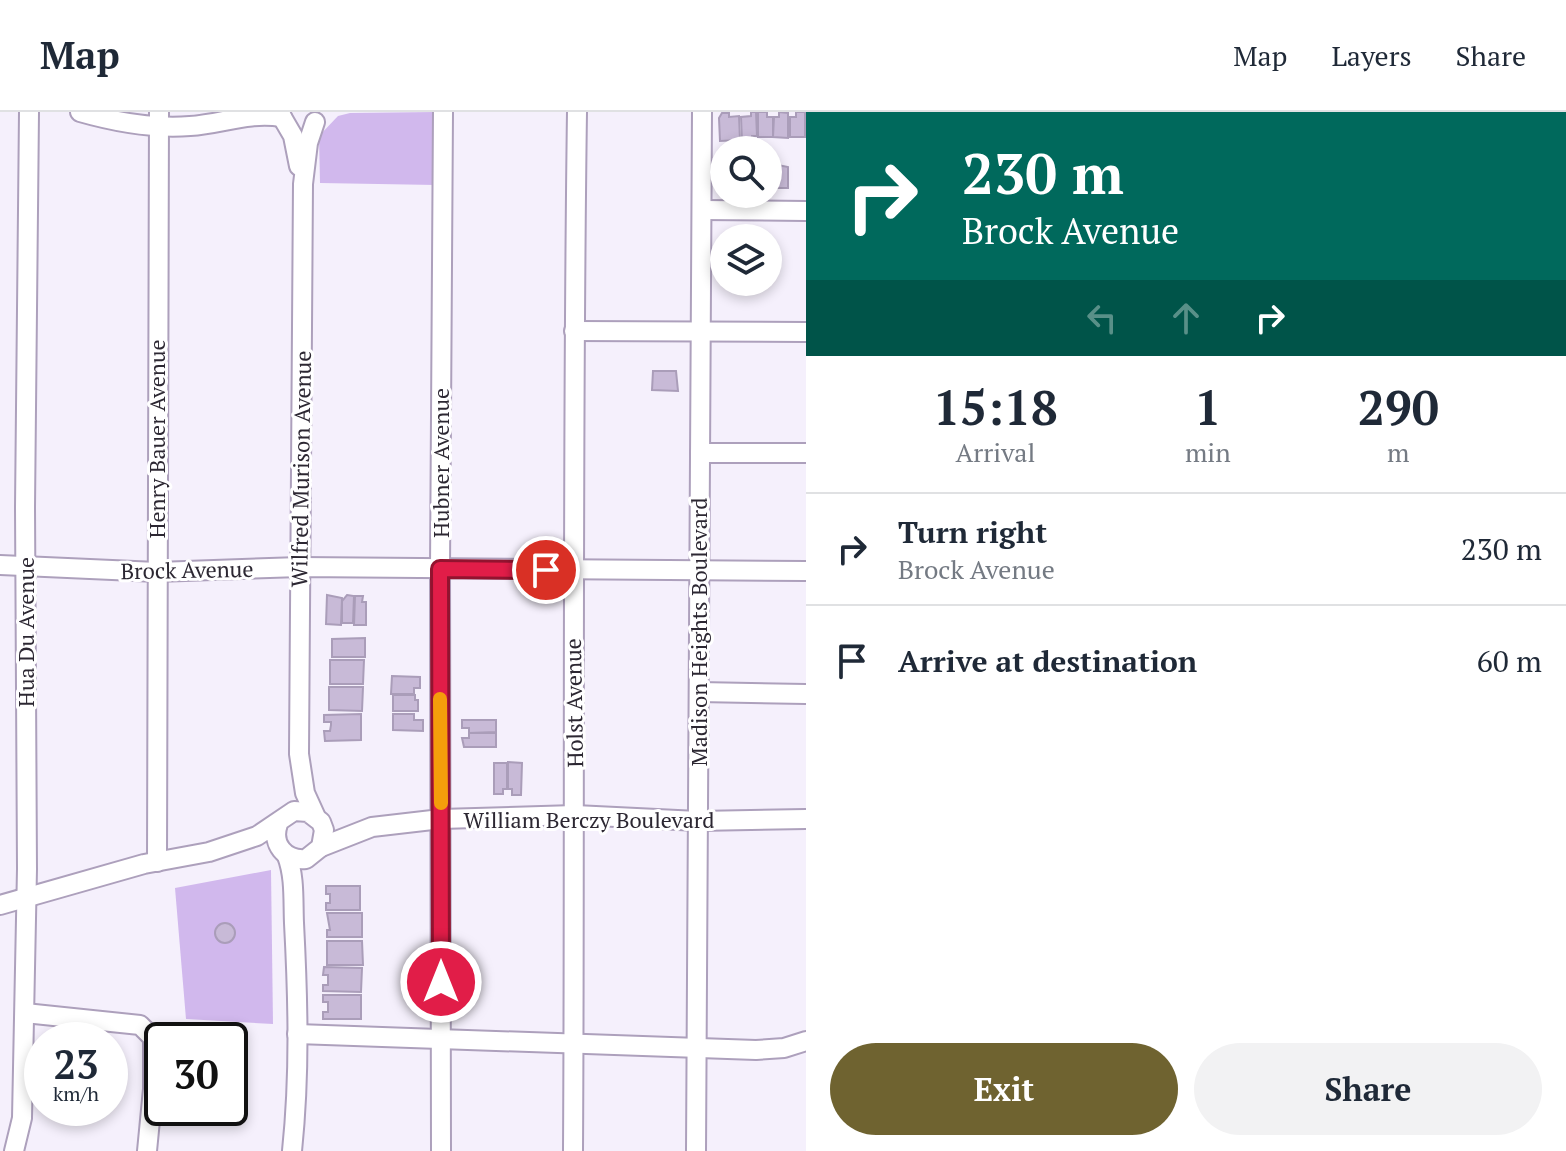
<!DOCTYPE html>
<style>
:root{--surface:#fff;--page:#f2f2f3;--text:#1f2937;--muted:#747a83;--line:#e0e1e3;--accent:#6f6330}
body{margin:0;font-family:"PT Serif",serif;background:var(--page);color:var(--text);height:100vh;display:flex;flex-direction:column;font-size:30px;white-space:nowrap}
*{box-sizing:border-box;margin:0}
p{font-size:26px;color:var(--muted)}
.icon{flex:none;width:44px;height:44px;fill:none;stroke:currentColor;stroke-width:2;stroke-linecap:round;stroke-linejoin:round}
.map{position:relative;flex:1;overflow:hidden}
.side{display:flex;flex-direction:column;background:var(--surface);width:760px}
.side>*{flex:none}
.banner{background:#00695c;color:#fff;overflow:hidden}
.fabs{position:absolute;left:710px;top:24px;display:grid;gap:16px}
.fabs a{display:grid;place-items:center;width:72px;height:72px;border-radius:50%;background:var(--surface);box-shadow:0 4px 12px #0003;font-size:40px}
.speed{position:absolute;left:24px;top:910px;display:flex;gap:16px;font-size:40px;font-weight:700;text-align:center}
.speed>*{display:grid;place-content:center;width:104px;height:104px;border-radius:50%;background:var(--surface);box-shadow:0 4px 12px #0003;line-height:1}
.speed small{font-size:20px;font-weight:400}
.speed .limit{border:4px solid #111;border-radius:12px;background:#fff;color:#111}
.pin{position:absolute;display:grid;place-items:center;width:68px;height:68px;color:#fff;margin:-34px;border:4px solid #fff;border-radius:50%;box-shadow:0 2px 8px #0007}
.me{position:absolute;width:88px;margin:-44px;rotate:0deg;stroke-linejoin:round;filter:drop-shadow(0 0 6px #0008)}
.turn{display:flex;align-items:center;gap:28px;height:168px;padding:0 24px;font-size:36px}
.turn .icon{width:104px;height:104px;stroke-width:2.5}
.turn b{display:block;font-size:56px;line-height:68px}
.lanes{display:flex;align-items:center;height:76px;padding:0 24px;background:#0003;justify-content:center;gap:40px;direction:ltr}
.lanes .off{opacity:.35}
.eta{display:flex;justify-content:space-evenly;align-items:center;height:136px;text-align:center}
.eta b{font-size:48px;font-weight:700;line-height:56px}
.primary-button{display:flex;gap:16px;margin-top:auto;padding:16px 24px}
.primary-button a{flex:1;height:92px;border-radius:48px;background:var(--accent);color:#fff;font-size:32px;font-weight:700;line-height:92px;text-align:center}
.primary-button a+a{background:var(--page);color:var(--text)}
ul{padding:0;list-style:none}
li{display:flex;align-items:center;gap:24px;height:112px;padding:0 24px;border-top:2px solid var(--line)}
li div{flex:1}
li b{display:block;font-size:30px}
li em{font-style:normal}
header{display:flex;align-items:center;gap:48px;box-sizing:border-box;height:112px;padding:0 40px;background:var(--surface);border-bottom:2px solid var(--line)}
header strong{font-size:38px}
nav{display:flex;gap:44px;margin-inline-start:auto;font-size:28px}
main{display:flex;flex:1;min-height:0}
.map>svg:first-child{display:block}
.green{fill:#d1b8ed}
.building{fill:#c8bad7;stroke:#aa9db9;stroke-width:2}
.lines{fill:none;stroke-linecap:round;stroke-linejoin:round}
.minor-casing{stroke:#ada0bc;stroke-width:22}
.minor{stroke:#fff;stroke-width:18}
.route-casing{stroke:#92132f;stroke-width:20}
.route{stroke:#e11d48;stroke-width:14}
.slow{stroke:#f59e0b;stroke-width:14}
.labels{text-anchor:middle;stroke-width:6;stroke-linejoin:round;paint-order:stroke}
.street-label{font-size:22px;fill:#2c2732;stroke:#fff}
</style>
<header>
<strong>Map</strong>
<nav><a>Map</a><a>Layers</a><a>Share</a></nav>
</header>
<main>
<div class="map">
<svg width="806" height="1039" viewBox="0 0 806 1039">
<rect width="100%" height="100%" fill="#f5f0fc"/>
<g class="green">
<polygon points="435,0 436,73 320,71 319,24 338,4 350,1"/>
<polygon points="271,758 273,912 186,907 175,776"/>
</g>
<g class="building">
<polygon points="751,0 756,0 757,24 752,24 752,28 742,29 741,5 751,4"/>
<polygon points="758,0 767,0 767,5 773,5 773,25 758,25"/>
<polygon points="779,0 788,1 788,26 773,25 774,5 779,5"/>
<polygon points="796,0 805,0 805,25 790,25 790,5 796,5"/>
<polygon points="722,1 729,1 729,5 739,4 740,28 720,29 719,6"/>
<rect x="768" y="52" width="5" height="25"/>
<polygon points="773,52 788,55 788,76 773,76"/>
<polygon points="653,259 676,259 678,279 652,278"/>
<polygon points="327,483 342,486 341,513 326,512"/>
<polygon points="347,483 354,484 353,511 342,511 342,489"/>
<polygon points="355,484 363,484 362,490 366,490 366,513 354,513"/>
<polygon points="365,526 365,545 332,545 332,527"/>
<polygon points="330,548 364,548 363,572 330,572"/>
<polygon points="392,564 420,565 420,576 414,576 414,582 391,582"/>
<polygon points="329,575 363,575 362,599 329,598"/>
<polygon points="393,583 415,583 415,588 418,588 418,599 393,599"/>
<polygon points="361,602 361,628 325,629 324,619 330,619 331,613 331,610 324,610 324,603"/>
<polygon points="393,602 414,602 414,608 423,608 423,619 393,618"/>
<polygon points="462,608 496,608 496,620 469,621 469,616 462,616"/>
<polygon points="469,621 496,621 496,635 464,635 462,626 469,626"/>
<polygon points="508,650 522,651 521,683 512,683 512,677 508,677"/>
<polygon points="494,651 507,651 507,677 503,677 503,682 494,682"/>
<polygon points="326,774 360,774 360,798 326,798 326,791 330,791 330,782 326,782"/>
<polygon points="327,801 362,801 362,825 327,825 327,818 330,818"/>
<circle cx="225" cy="821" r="10"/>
<polygon points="327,829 362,829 363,853 327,853"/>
<polygon points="324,855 362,856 361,880 323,879 323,873 328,873 328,863 323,863"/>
<polygon points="323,883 361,883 361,907 323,907 323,900 328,900 328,890 323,890"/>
</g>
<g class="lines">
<defs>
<g id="minor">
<path d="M 80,0 C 115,10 153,17 190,14 C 223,12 246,0 282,5"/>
<polyline points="279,0 293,24 299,54"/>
<polyline points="702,98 806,99"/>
<polyline points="574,219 806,220"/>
<polyline points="700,341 806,341"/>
<polyline points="0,453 157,460 300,455 806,459"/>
<polyline points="699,580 806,582"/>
<polyline points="315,703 305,681 299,642 303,72 308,31 315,10"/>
<polyline points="321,735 372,715 441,707 575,703 698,709 806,707"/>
<path d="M 287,744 C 295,765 293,789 294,811 C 298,887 300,963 292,1039"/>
<polyline points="157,750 159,0"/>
<path d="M 0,793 L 144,752 L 209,740 L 257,724 L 294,699 L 308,700 L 321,710 L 324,718 L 321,735 L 306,747 C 285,749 271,732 278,712"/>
<polyline points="25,901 140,913 153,926 153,977 147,1039"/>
<polyline points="297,922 756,938 784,936 806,929"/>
<polyline points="14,1039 22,1006 27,757 25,395 29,0"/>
<polyline points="441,1039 440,457 443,0"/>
<path d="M 573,1039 C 575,693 572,346 577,0"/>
<polyline points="696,1039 702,0"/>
</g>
</defs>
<use href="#minor" class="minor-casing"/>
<use href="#minor" class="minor"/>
</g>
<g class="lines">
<defs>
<polyline id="route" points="441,870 440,457 546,458"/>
</defs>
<use href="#route" class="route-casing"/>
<use href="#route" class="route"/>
<polyline class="slow" points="440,587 441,691"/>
</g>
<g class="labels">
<g class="street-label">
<text transform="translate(157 327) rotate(-90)" y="8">Henry Bauer Avenue</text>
<text transform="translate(441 351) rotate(-90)" y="8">Hubner Avenue</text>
<text transform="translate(301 357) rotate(-89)" y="8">Wilfred Murison Avenue</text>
<text transform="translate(187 458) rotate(-1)" y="8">Brock Avenue</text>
<text transform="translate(26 520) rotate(-90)" y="8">Hua Du Avenue</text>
<text transform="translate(699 520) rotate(-90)" y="8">Madison Heights Boulevard</text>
<text transform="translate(574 591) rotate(-91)" y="8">Holst Avenue</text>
<text x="589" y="716">William Berczy Boulevard</text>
</g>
</g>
</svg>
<div class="fabs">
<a><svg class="icon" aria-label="search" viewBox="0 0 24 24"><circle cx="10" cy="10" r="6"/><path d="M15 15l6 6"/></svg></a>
<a><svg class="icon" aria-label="layers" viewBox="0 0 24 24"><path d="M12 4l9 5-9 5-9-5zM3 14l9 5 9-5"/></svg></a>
</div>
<div class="speed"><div>23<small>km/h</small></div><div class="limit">30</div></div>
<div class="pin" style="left:546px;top:458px;background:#d93025"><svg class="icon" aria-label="arrive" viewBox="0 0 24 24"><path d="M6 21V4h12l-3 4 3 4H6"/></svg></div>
<svg class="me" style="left:441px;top:870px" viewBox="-20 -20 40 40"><circle r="17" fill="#e11d48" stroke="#fff" stroke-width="3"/><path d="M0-11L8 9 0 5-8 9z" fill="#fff"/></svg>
</div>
<section class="side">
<div class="banner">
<div class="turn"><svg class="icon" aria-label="right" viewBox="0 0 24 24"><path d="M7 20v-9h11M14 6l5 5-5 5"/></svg><div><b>230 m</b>Brock Avenue</div></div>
<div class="lanes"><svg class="icon off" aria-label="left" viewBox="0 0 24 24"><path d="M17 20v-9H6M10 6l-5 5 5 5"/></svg><svg class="icon off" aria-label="ahead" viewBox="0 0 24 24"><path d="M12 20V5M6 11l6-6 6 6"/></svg><svg class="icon" aria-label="right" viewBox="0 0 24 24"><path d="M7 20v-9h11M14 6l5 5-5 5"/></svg></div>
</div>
<div class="eta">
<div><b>15:18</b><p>Arrival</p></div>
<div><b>1</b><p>min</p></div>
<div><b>290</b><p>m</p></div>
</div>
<ul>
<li><svg class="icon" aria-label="right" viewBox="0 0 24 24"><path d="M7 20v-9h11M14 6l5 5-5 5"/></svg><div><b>Turn right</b><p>Brock Avenue</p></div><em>230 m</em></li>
<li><svg class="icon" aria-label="arrive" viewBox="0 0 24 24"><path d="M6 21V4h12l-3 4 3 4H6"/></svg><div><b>Arrive at destination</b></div><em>60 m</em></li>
</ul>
<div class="primary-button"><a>Exit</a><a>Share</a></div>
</section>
</main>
